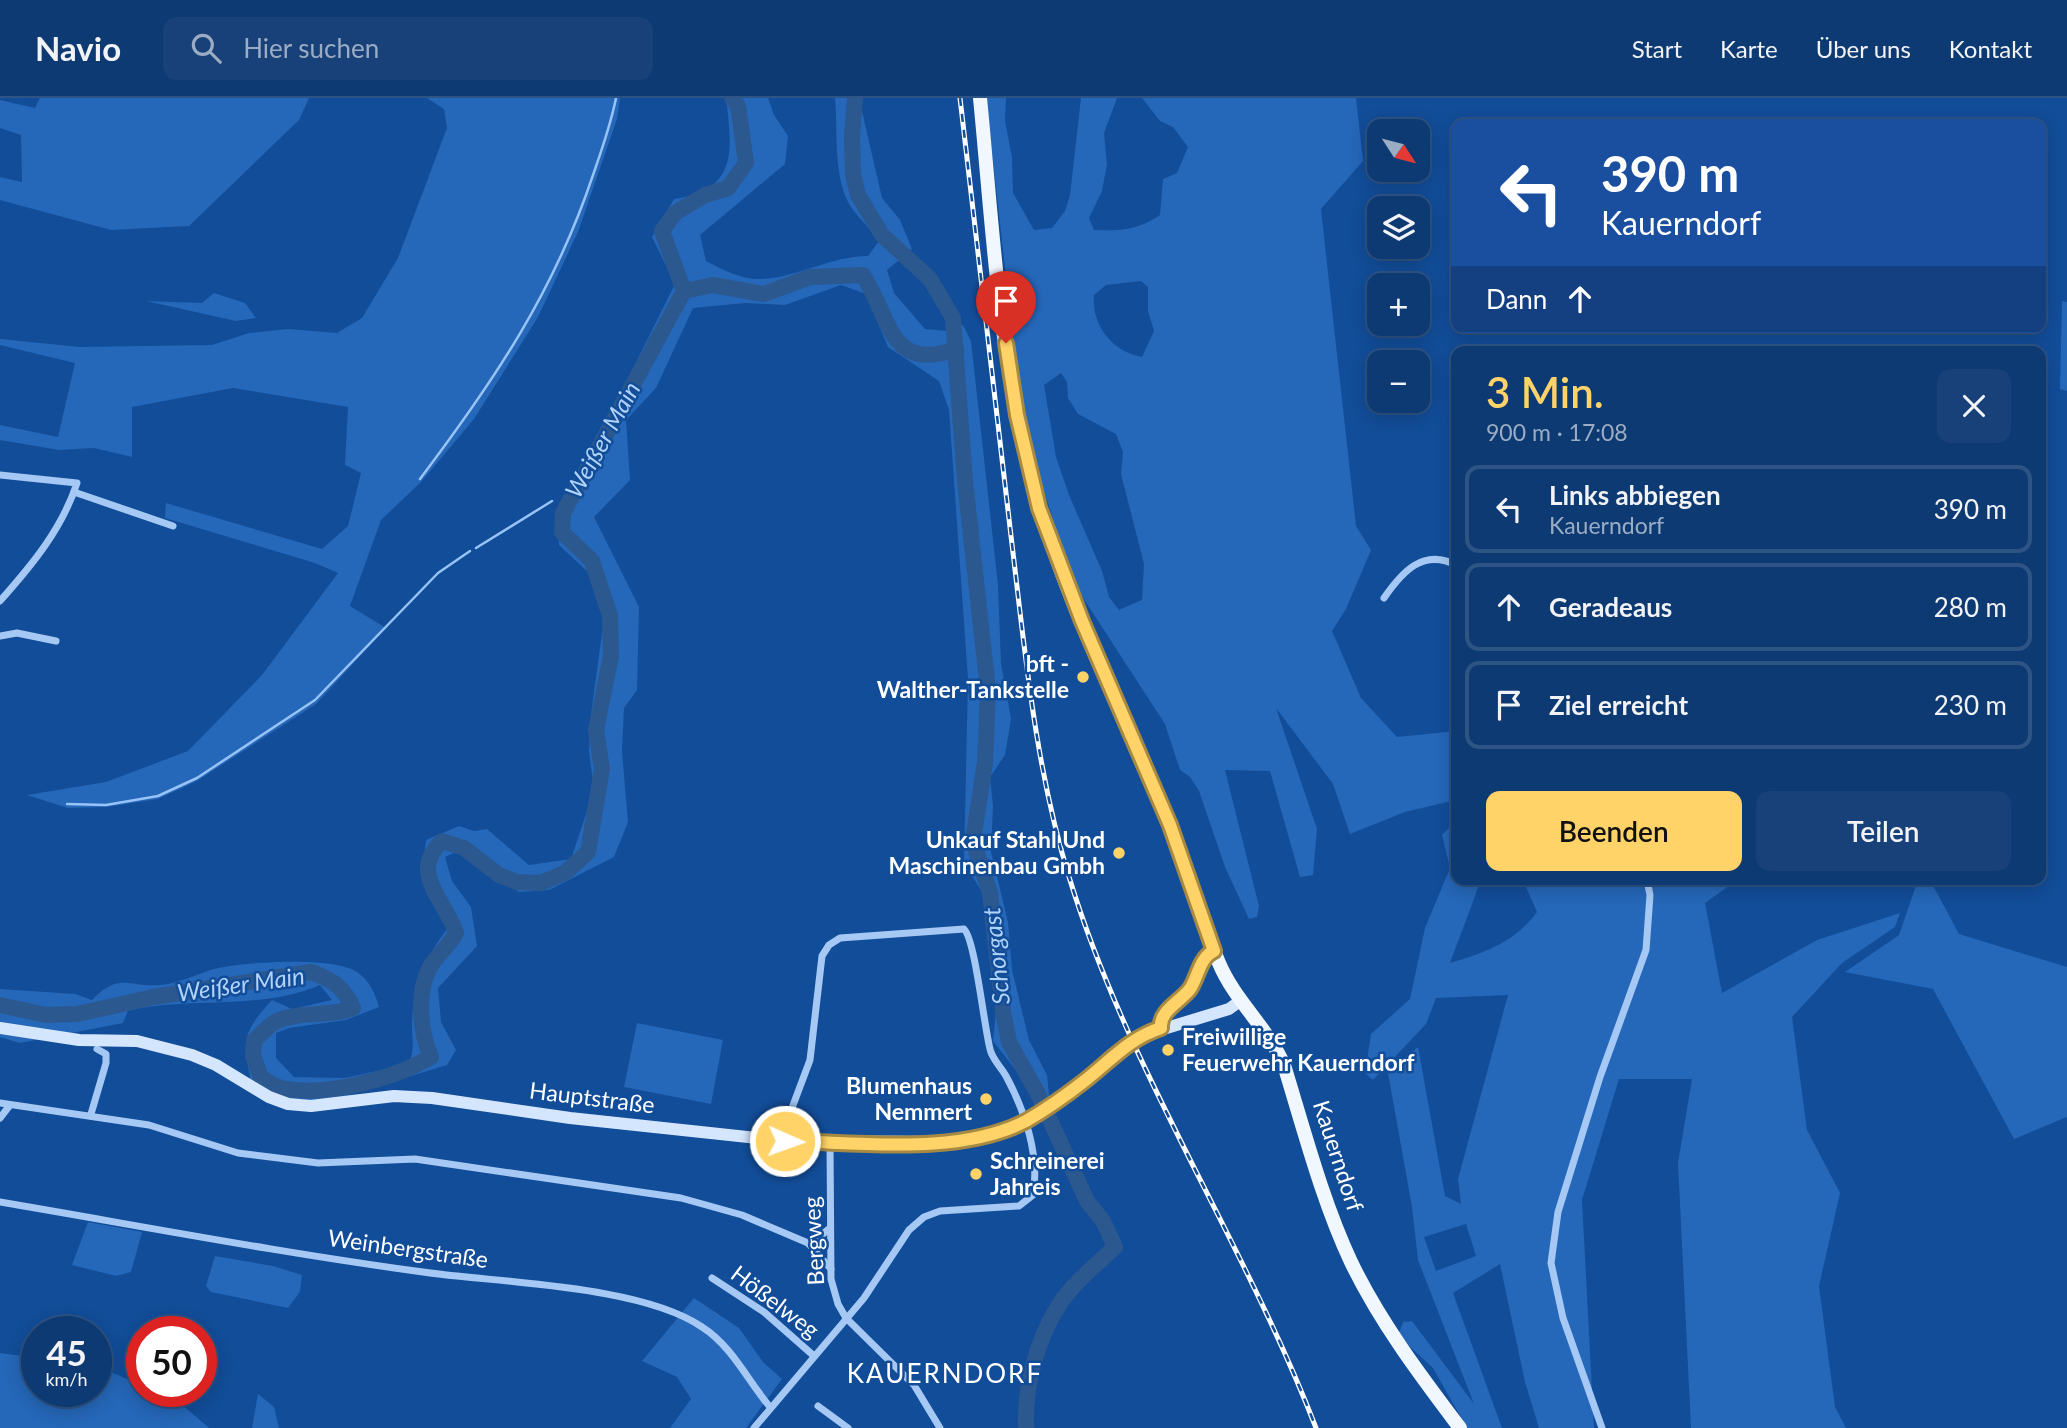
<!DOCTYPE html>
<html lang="de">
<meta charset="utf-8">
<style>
:root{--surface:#0e3a73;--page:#174178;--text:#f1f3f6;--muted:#9badc4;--line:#2e5485;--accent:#ffd367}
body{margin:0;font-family:Lato,sans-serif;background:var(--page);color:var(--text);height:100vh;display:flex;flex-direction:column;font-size:26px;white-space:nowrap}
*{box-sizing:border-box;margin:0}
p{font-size:23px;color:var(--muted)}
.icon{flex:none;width:38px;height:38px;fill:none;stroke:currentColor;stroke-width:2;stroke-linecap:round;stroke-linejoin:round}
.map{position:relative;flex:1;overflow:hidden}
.sheet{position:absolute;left:1451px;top:248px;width:595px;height:539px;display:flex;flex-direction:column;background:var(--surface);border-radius:14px;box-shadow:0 4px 18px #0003,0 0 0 2px var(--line)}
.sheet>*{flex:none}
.guide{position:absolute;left:1451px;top:21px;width:595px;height:214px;border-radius:14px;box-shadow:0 4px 18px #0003,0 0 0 2px var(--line);background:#1a4fa0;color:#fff;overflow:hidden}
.needle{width:46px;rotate:126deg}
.controls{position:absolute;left:1367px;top:21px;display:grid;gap:14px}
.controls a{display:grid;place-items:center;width:63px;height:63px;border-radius:14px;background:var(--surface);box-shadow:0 4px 18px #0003,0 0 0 2px var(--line);font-size:35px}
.speed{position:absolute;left:21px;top:1218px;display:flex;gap:14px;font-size:35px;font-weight:700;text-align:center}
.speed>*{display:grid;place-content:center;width:91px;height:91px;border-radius:50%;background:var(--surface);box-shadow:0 4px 18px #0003,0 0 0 2px var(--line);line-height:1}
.speed small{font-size:18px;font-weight:400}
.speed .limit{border:10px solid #d22;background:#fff;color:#111}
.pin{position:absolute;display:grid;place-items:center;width:60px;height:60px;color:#fff;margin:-72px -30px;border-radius:50% 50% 50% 0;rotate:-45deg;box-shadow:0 0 7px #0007}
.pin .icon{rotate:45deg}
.me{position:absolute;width:77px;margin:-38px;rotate:92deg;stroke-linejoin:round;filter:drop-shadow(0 0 5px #0008)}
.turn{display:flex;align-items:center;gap:24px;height:147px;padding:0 35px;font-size:32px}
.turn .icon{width:91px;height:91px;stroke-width:2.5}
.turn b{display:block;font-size:49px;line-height:60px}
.then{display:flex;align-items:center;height:66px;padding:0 35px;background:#0003;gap:14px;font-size:26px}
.round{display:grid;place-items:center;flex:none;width:74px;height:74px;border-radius:14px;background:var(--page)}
.summary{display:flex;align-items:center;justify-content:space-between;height:119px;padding:0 35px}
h1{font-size:42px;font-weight:600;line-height:52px;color:var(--accent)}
.button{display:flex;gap:14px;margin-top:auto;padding:14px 35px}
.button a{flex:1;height:80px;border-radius:14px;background:var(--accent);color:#111;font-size:28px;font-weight:600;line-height:80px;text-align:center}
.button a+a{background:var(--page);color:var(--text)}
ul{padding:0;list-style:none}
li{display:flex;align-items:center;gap:21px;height:88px;margin:0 14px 10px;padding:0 21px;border:4px solid var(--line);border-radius:14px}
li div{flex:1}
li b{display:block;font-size:26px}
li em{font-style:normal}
header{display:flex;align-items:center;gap:42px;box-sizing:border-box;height:98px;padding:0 35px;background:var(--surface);border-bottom:2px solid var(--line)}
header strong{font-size:33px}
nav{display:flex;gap:38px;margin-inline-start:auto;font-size:24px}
.search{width:490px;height:63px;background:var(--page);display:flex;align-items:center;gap:18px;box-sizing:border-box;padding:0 24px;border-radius:14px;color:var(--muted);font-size:26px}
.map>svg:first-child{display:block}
.green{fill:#2567b8;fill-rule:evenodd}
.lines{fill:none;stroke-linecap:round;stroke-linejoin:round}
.stream{stroke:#97c3f7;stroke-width:2.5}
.river{stroke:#2c5890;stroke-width:16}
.street{stroke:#a5c9f4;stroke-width:7}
.secondary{stroke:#d4e6fd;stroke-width:12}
.primary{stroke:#f1f7ff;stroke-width:14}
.rail-casing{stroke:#fff;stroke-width:5}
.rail{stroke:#124d99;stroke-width:2.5;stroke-dasharray:8;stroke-linecap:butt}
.route-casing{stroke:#a68943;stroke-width:18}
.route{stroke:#ffd367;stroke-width:12}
.poi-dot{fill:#ffd367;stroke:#124d99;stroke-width:2.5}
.labels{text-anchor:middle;stroke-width:5;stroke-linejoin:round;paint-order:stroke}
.poi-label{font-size:23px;font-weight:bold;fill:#fff;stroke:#124d99;text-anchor:end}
.street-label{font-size:23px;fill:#fff;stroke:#124d99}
.water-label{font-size:24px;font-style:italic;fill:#b1d3fa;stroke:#124d99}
.quarter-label{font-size:26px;letter-spacing:2px;fill:#fff;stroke:#124d99}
</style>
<header>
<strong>Navio</strong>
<div class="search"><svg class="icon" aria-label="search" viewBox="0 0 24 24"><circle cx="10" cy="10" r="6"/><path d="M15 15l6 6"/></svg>Hier suchen</div>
<nav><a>Start</a><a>Karte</a><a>Über uns</a><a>Kontakt</a></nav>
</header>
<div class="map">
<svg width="2067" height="1330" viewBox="0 0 2067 1330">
<rect width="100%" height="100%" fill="#124d99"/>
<g class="green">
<polygon points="40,0 309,0 299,22 189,128 111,132 0,102 0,79 22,84 21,37 0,30 0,2 35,10"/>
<polygon points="427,0 620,0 617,21 578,134 538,219 474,321 421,384 381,422 350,508 386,530 316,606 197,683 158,701 106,709 68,710 27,697 106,684 188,653 262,577 338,475 315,465 165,420 166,405 322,451 348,428 361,375 345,367 348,309 233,290 132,309 132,359 94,350 59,352 0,342 0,327 58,339 75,265 0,247 0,241 80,249 212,247 249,235 288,231 337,235 362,220 398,160 447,30 444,11"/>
<path d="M 726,0 L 768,0 L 774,17 L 788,38 L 785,66 L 700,137 L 706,163 C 723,172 742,182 762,181 C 799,179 831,158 868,158 L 879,143 C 870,130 855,117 848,104 C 833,73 838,33 835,0 L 859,0 L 882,100 L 900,122 L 912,151 L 887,172 L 894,195 L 925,231 L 947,233 L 963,227 L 971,243 L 998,487 L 1001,566 L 1011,621 L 1005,657 L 990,679 L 993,708 L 991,754 L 1008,824 L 1012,872 L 1029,942 L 1047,977 L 1050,1006 L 1039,1012 L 1036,998 L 993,943 L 997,903 L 990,863 L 993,845 L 987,802 L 964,765 L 968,581 L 949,312 L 939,283 L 888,249 L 866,196 L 841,187 L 785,207 L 745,205 L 693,210 L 656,290 L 626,322 L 630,382 L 594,419 L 639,509 L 637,592 L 624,610 L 622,654 L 628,724 L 614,759 L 549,792 L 519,794 L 458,753 L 445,759 L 452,783 L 471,809 L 477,848 L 438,890 L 441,924 L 456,952 L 447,967 L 332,1002 L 286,1002 L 253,993 C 244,946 237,940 272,902 L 292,911 L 332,902 L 320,887 C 260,913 190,898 128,913 L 123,925 L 20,945 L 0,939 L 0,891 L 75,896 L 92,902 C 120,873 128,890 161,887 C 180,885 199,875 218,870 C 246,864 334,858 357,874 C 370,883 375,895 379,909 L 346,922 L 289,930 L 276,935 L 276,960 L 294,979 L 345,980 L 409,966 C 415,949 412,945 412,928 C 412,891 425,860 447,831 L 422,774 L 426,742 L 459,728 L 474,733 L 487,731 L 529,767 L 571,761 L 594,692 L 589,653 L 591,616 L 604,521 L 589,475 L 559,447 L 557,412 L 599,339 L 675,186 L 652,139 L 674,101 C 739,92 732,51 726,0 Z"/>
<path d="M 986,0 L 1006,0 L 1005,23 L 1012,59 L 1013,95 L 1034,132 L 1052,130 L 1065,113 L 1070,97 L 1081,0 L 1117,0 L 1104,35 L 1107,66 L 1102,93 L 1089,120 L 1094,132 C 1121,133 1138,132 1160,117 L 1163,81 L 1177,75 L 1188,49 L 1173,29 L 1160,23 L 1142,0 L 1356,0 L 1363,63 L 1321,111 L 1356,428 L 1371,452 L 1346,511 L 1332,533 L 1361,600 L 1397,639 L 1456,633 L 1456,702 L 1405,714 L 1350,736 L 1333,686 L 1276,610 L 1317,731 L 1313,777 L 1300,779 L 1270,673 L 1225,672 L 1259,808 L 1257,819 L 1249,821 L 1225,769 L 1199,693 L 1190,679 L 1180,672 L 1165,626 L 1074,486 L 1029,347 L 1013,241 ZM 1141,183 L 1148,189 L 1148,213 L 1154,233 L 1142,259 C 1112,254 1091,226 1094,197 L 1106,187 ZM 1061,275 L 1067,284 L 1068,300 L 1078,316 L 1116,336 L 1123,354 L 1121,376 L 1144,466 L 1142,502 L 1119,512 L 1109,499 L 1102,473 L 1069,397 L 1056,359 L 1044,287 Z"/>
<polygon points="214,195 245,205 256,220 236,223 146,203 202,205"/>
<polygon points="2062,203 2067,204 2067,293 2060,291"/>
<path d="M 1456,723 L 1456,782 L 1481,782 L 1450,865 C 1485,855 1515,844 1537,814 L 1526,789 L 1531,782 L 1737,782 L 1705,805 L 1722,895 L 1817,842 L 1900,815 L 1895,829 L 1842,865 L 1792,919 L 1807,1032 L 1840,1095 L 1819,1188 L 1835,1309 L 1846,1330 L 1691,1330 L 1678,1065 L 1692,981 L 1619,981 L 1582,1102 L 1594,1330 L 1539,1330 L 1525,1284 L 1500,1166 L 1453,1195 L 1502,1330 L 1467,1330 L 1433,1270 L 1398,1238 L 1403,1224 L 1412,1223 L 1474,1306 L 1418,1162 L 1412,1109 L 1388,975 L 1418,949 L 1445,1098 L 1461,1106 L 1458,1081 L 1508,897 L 1436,900 L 1426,926 L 1373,982 L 1365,975 L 1371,936 L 1410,901 L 1425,830 L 1450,770 L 1442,737 ZM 1466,1126 L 1476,1158 L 1436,1173 L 1424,1139 Z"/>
<polygon points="1918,782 1930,782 1959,836 2067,869 2067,1019 2014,1041 1933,891 1845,874 1899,837"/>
<polygon points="637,925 723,942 711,1006 624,989"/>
<polygon points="88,1124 142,1134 131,1174 116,1178 72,1167"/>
<polygon points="215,1158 273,1168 302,1177 300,1194 288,1210 211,1194 206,1188"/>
<polygon points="694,1200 739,1230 763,1264 782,1281 746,1330 670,1330 691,1301 677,1279 642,1263"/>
<path d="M 0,1255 L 37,1260 L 37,1293 L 96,1293 L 96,1268 L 142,1287 L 142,1293 C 171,1293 188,1312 209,1330 L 0,1330 Z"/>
<polygon points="258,1296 274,1309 279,1330 252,1330"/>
</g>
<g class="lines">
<g class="stream">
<path d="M 420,381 C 494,283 554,194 593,77 C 602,51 611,26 616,0"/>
<polyline points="476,450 552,403"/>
<polyline points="67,706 106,707 158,698 197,680 315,602 438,475 470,453"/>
</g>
<g class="river">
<path d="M 855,0 L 852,39 L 853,76 L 858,97 L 882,137 L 930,181 L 953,220 L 965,383 L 988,592 L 985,664 L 973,743 L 990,795 L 1003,913 L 1009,944 L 1038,996 L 1087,1103 L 1103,1123 L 1115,1149 C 1097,1166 1073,1185 1059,1207 C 1037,1241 1024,1290 1026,1330"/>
<path d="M 684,193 L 713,187 L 764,196 L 810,179 L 863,177 C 891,221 890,275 956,251"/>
<path d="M 0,907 L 46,917 L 77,916 L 154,899 L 311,874 C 333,882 343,888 353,910 C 328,920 299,912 275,924 C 268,928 260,937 254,943 L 253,957 L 261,980 C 269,984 277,990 286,991 C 330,998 393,981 431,959 C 420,934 416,894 430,869 C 437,857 449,848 456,835 C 445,801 408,775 442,743 L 464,750 L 499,777 L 517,784 L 541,785 L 566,774 L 588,754 L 602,671 L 596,632 L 611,558 L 610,518 L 592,463 L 562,434 L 563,415 L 684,193 L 662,133 L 675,115 L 705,97 L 728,90 L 746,65 L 738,8 L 732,0"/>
</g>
<g class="street">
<path d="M 0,377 L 77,385 C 62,431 32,467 0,503"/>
<polyline points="74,394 173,428"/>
<path d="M 1384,500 C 1402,474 1423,450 1456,467"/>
<polyline points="0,538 17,535 56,543"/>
<path d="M 1161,930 C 1159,913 1180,904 1190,891 C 1198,879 1200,859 1214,854"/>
<polyline points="0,1005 149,1027 238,1055 318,1065 415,1061 681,1100 742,1117 808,1145 831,1171"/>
<polyline points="91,1016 106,965 106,956 97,951"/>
<polyline points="0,1020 10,1007"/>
<polyline points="830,1044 831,1181 838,1206 846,1220 914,1287 940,1330"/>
<path d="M 0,1104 C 141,1128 282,1155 423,1174 C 499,1185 641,1187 702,1229 C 732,1248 748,1283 770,1309"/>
<polyline points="808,1145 817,1141 830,1130"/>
<polyline points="712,1180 764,1214 814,1258"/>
<polyline points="818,1308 848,1330"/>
<path d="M 754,1330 L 864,1200 L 909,1132 L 924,1119 L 940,1113 L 1019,1108 L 1033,1097 C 1040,1058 1025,1013 1006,978 C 1001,969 992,961 990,951 C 984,928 975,841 964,831 L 840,840 L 829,847 L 822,858 L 810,962 L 786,1026 L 785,1043"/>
<polyline points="1602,1330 1563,1220 1551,1165 1558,1114 1600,979 1646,852 1650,797 1647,782"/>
</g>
<polyline class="secondary" points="0,930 79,942 137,943 192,957 216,967 269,999 288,1006 311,1008 394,998 432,1000 570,1020 785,1043 949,1044 991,1037 1025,1023 1089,980 1137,939 1229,911 1240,903"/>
<path class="primary" d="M 980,0 C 992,122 998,247 1028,367 C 1058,491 1120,608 1169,725 C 1189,771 1200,820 1219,865 C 1235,903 1267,929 1284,967 C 1304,1032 1322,1102 1351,1164 C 1380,1224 1420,1277 1460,1330"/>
<defs>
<path id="rail" d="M 960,0 C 977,146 994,292 1011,438 C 1025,553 1035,670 1070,782 C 1129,974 1244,1143 1316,1330"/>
</defs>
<use href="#rail" class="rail-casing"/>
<use href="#rail" class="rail"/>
</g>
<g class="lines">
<defs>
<path id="route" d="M 785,1043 C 858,1044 959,1058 1026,1023 C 1047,1011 1068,996 1087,981 C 1112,961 1130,940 1161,930 C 1159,913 1180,904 1190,891 C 1198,879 1200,859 1214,853 L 1170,727 L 1082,523 L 1039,410 L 1017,317 L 1006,245"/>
</defs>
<use href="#route" class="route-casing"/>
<use href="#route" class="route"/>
</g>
<g class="poi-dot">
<circle cx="1083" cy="579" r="7"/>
<circle cx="1119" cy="755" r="7"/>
<circle cx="1168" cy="952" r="7"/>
<circle cx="986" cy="1001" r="7"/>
<circle cx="976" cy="1076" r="7"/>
</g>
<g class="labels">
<g class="poi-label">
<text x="1069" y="574">bft -<tspan x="1069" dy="26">Walther-Tankstelle</tspan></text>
<text x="1105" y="750">Unkauf Stahl Und<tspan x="1105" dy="26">Maschinenbau Gmbh</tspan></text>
<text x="1182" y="947" text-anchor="start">Freiwillige<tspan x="1182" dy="26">Feuerwehr Kauerndorf</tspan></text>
<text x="972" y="996">Blumenhaus<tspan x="972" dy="26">Nemmert</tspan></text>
<text x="990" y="1071" text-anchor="start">Schreinerei<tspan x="990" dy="26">Jahreis</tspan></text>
</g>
<g class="street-label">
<text transform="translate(592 1000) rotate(7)" y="8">Hauptstraße</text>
<text transform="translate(1338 1058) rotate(72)" y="8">Kauerndorf</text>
<text transform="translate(814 1143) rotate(-93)" y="8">Bergweg</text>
<text transform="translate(408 1151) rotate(8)" y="8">Weinbergstraße</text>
<text transform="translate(775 1204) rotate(37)" y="8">Hößelweg</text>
</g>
<g class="water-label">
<text transform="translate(603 342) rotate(-61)" y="8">Weißer Main</text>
<text transform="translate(997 858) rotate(-96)" y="8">Schorgast</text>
<text transform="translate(241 887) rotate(-8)" y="8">Weißer Main</text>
</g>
<g class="quarter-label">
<text x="945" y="1285">KAUERNDORF</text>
</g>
</g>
</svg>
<div class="controls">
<a><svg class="needle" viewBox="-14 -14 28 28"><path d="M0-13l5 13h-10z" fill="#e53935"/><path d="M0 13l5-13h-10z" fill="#9badc4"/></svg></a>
<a><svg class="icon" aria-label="layers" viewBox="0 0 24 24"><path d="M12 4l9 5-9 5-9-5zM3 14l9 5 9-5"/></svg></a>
<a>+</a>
<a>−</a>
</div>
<div class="speed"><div>45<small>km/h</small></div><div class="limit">50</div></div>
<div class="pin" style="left:1006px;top:245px;background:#d93025"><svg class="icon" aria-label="arrive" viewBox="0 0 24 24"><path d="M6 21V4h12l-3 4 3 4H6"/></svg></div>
<svg class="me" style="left:785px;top:1043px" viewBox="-20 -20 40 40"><circle r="17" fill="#ffd367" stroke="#fff" stroke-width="3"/><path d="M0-11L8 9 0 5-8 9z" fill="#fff"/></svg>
<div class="guide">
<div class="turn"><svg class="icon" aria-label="left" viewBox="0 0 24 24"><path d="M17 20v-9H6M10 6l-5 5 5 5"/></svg><div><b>390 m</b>Kauerndorf</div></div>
<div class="then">Dann<svg class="icon" aria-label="ahead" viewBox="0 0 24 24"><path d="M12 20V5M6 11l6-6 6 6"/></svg></div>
</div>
<section class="sheet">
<div class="summary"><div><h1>3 Min.</h1><p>900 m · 17:08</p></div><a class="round"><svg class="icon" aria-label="close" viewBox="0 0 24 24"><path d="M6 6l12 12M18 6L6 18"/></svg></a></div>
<ul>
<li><svg class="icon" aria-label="left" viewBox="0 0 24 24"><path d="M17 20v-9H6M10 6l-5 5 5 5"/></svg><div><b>Links abbiegen</b><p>Kauerndorf</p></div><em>390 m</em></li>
<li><svg class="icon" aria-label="ahead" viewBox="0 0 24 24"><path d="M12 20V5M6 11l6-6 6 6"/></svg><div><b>Geradeaus</b></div><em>280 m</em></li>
<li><svg class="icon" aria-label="arrive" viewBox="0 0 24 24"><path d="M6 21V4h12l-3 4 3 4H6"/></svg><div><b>Ziel erreicht</b></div><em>230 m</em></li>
</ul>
<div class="button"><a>Beenden</a><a>Teilen</a></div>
</section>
</div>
